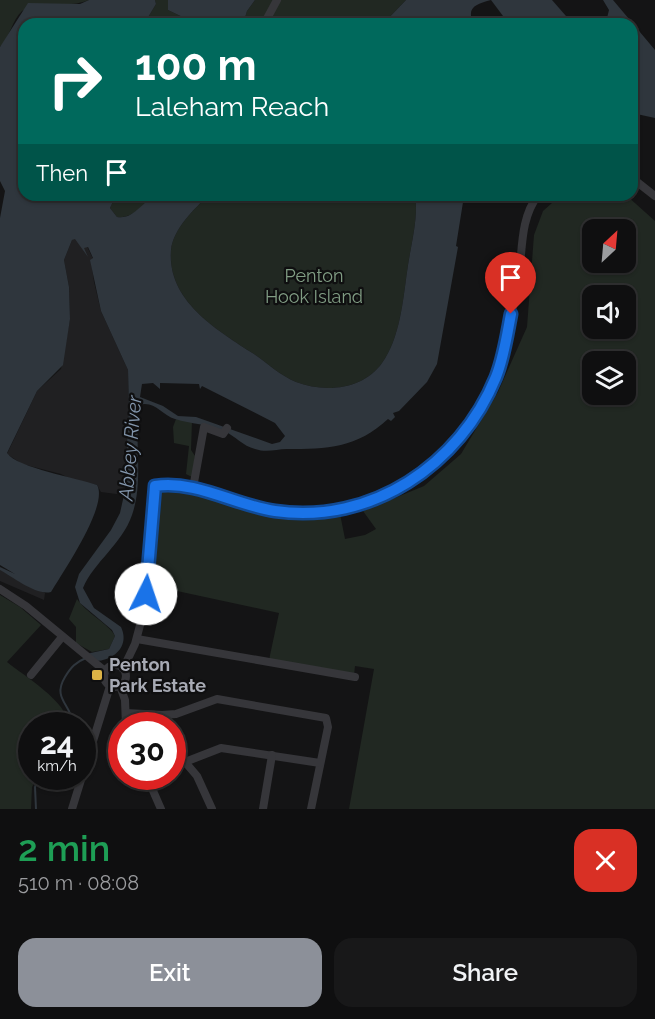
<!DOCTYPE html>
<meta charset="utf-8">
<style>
:root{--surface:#0f0f10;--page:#181819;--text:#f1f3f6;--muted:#9b9c9f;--line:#2f2f30;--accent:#8c9099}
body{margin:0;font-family:Raleway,sans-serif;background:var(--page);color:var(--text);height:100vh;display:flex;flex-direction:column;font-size:22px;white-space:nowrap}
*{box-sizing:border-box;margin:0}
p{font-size:20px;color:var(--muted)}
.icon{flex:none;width:33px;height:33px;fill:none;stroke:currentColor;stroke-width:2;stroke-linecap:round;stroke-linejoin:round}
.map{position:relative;height:809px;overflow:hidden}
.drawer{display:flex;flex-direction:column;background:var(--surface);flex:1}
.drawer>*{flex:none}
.hud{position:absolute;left:18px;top:18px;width:620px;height:183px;border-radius:18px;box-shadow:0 2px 4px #0004,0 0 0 2px var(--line);background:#00695c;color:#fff;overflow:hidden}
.needle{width:39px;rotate:26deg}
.controls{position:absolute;left:582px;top:219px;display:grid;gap:12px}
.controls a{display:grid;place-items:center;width:54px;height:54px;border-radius:12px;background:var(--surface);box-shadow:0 2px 4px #0004,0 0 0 2px var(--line);font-size:30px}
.speed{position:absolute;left:18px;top:712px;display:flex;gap:12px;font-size:30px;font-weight:700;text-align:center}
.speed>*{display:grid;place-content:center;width:78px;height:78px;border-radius:50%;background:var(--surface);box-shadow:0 2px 4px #0004,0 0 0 2px var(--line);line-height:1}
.speed small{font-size:15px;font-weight:400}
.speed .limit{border:9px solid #d22;background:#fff;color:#111}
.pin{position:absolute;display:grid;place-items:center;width:51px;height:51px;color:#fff;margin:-62px -26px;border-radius:50% 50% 50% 0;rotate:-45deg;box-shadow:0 0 6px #0007}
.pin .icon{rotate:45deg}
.me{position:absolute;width:66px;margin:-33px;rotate:4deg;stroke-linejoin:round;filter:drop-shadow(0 0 4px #0008)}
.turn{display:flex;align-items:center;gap:21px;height:126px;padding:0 18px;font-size:27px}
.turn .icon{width:78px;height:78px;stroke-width:2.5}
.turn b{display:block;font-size:42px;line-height:51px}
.then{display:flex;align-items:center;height:57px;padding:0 18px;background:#0003;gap:12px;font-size:22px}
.round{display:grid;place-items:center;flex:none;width:63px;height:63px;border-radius:18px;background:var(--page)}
.head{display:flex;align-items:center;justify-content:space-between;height:102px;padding:0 18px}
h1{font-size:36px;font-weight:600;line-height:45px;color:#1e9e55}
.button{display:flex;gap:12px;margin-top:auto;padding:12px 18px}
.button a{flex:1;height:69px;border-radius:18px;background:var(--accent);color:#fff;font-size:24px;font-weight:600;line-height:69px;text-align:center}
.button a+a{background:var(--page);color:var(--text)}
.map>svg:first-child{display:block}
.built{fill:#202022}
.green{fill:#212822;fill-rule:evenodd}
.water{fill:#2f363d;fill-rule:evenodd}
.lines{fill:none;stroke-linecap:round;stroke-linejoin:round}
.stream{stroke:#2f363d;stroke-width:2}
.minor{stroke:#36363a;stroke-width:8}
.route-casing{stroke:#114b97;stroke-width:15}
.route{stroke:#1a73e8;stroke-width:10}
.poi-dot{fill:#dcb346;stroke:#0f0f10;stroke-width:2}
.labels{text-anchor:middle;stroke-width:4.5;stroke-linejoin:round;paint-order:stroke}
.park-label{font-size:18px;fill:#819d84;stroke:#0f0f10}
.poi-label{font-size:18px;font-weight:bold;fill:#a7aab4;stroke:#0f0f10;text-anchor:start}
.water-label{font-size:20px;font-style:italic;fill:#8295ab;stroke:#0f0f10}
</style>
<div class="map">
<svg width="655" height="809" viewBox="0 0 655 809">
<rect width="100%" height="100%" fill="#141415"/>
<g class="built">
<polygon points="75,238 87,246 93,259 91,260 94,282 101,311 128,370 129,408 124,495 101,492 97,485 74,481 61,474 22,464 7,454 37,391 61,369 70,319 69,287 64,260 72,240"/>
<polygon points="0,569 45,593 44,600 0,581"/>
</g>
<g class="green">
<path d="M 0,0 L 89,0 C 68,9 40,0 22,11 C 12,20 10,37 0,47 Z"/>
<polygon points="155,0 168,0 168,10 197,24 144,24 156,4"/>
<polygon points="255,0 406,0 383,24 243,24 247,11"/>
<path d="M 116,195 L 159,195 C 144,202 134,219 117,217 L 110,208 Z"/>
<path d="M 209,195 L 415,195 C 419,218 410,248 407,272 C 403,300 400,338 382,363 C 363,390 325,393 296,382 C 281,376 267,363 254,354 C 217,330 167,301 171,250 C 173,229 195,208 209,195 Z"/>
<path d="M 561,195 L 626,195 L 655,221 L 655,809 L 349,809 L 374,669 L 355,666 L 354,675 L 269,660 L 279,613 L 163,588 L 164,569 L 155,571 L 153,543 L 157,543 L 158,529 L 152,528 L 159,489 C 197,487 229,506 266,513 C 290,518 316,516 340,514 L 345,539 L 365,535 L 376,529 L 363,511 L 424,486 L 461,454 L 498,392 L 527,327 L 534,235 L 543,211 ZM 592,230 L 626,230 L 626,262 L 592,262 ZM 592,296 L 626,296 L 626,328 L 592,328 ZM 592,362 L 626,362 L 626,394 L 592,394 Z"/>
<polygon points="176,419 192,421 191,450 195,456 192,477 186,474 189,446 174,443 173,427"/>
<path d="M 0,595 L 20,607 L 41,625 L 7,662 C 24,676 70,703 68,726 L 32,726 L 32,777 L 37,777 L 32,787 L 31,809 L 0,809 Z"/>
<path d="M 77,599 C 86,613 109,624 115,636 L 109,649 L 92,652 L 76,643 L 76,627 L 69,619 Z"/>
</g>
<g class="water">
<path d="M 89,0 L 155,0 L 156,4 L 144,24 L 24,24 L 24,195 L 116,195 L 110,208 L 117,217 C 135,220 142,200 157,196 C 172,191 194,195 209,195 C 195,208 173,229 171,250 C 167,301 217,330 254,354 C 267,363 281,376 296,382 C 325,393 363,390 382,363 C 400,338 403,300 407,272 C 410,248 419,218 415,195 L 464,196 L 456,246 L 458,247 L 437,364 L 427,382 L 399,411 L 393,413 L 395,417 L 391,421 L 388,419 C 357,448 327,449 287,449 C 276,449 267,453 255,449 C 243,446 235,436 224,431 C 208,424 191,424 175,419 C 162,415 154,400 139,405 C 134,441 144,481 132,515 C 122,544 94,562 83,588 L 94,608 L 121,627 C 130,646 114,660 96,661 L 86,654 L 109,649 L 115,636 L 112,630 L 80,603 L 75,587 L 79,574 L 111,530 L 120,513 L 124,495 L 129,408 L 128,370 L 101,311 L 90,260 L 93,258 L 88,247 L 84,248 L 88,257 L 75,239 L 72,240 L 64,260 L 69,287 L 70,319 L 63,365 L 37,391 L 7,453 C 17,468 78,478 97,485 C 109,505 63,572 51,592 C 37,596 13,577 0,570 L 0,567 L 15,574 L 0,565 L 0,218 L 5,191 L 0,181 L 0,47 L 28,3 L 80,4 ZM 153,383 L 160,389 L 160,383 L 199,384 L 200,389 L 202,386 L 275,423 L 285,436 L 280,442 L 272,444 L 196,417 L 178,416 L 163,406 L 140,397 L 142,384 Z"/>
<polygon points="168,0 255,0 247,11 243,24 197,24 168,10"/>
<path d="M 406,0 L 552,0 L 566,16 L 578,24 L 509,24 L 491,0 C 477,4 465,7 474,24 L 383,24 Z"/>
<polygon points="603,0 613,0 655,50 655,118 632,113 632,24 610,24 607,18 609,10"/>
</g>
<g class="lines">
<g class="stream">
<path d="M 72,726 C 74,705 51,700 65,677 C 71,667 76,662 86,658"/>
<polyline points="36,809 35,787 39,777"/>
</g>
<g class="minor">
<polyline points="264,24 277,0"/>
<polyline points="632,178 655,196"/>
<polyline points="193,488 204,427 223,434 227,428"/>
<polyline points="0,589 26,606 105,671"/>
<polyline points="137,639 355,677"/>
<circle cx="115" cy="676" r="11"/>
<path d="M 123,669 L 135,644 L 143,614 L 155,486 C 190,481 219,498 252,506 C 275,513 304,515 328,512 C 356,509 380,497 404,483 C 487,436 501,370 518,282 C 523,253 519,220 538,195"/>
<polyline points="31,675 62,637"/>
<polyline points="120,686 125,700 126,726"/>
<polyline points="126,713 162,715 167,726"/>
<polyline points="162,715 176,714 217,699 326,718 328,727 311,809"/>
<polyline points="172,739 185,762 197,776 212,809"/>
<polyline points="185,762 221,748 320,763"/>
<polyline points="147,777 161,809"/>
<polyline points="72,809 110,686"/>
<polyline points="263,809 272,755"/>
</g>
</g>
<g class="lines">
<defs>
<path id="route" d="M 146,594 L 155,486 C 197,480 234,505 275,511 C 371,525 460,465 496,377 C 504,357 507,335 511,314"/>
</defs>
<use href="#route" class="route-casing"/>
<use href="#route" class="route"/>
</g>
<rect class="poi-dot" x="91" y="669" width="12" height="12" rx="3"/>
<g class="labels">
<g class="park-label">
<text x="314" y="282">Penton<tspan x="314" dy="21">Hook Island</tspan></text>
</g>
<g class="poi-label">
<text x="109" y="671">Penton<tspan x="109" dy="21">Park Estate</tspan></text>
</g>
<g class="water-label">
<text transform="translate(130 448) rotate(-85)" y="7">Abbey River</text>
</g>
</g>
</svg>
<div class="controls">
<a><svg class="needle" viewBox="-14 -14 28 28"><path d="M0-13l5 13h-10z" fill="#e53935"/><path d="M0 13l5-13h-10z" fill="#9b9c9f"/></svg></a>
<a><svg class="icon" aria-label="sound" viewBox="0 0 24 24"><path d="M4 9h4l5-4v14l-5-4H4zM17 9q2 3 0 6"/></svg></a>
<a><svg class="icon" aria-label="layers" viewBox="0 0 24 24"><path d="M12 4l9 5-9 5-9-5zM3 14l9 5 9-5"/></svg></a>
</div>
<div class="speed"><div>24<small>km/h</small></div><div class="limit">30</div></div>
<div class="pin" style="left:511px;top:314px;background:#d93025"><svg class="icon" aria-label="arrive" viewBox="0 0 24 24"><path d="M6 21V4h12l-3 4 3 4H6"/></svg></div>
<svg class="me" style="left:146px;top:594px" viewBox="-20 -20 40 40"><circle r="19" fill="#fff"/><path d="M0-13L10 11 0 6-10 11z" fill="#1a73e8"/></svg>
<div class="hud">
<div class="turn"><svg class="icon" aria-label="right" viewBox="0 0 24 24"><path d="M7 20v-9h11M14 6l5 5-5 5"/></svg><div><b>100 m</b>Laleham Reach</div></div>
<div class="then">Then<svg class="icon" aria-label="arrive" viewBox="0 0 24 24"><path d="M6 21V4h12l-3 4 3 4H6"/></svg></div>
</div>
</div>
<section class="drawer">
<div class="head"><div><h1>2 min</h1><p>510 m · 08:08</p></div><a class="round" style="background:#d93025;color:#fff"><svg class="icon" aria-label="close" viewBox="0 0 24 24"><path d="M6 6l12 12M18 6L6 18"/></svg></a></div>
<div class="button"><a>Exit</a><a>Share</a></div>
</section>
